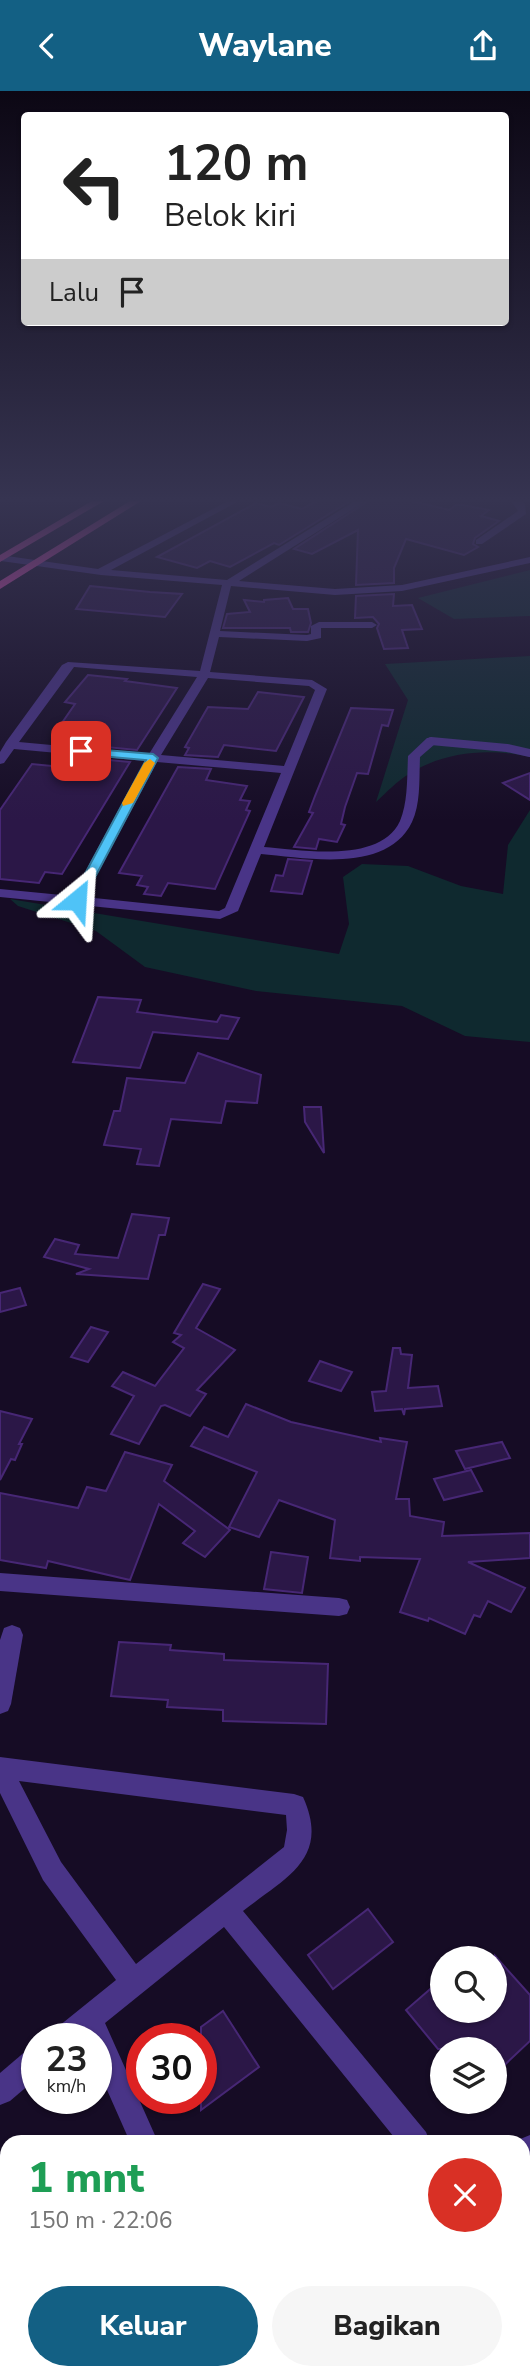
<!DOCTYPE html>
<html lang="id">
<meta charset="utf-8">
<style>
:root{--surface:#fff;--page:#f6f6f6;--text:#222;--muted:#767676;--accent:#136084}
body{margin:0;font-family:"Nunito Sans",sans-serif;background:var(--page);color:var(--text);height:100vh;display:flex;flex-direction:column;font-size:26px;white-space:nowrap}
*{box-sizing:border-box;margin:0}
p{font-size:23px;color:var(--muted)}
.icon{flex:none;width:38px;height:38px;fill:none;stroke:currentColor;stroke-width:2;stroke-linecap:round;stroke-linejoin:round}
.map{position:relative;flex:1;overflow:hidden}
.drawer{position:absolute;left:0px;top:2044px;width:530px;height:245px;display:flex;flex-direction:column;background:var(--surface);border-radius:21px 21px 0 0;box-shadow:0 2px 5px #0004}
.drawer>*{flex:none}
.top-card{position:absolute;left:21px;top:21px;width:488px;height:214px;border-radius:7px;box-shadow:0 2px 5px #0004;background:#fff;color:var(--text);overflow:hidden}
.tools{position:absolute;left:430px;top:1855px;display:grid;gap:14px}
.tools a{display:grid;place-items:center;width:77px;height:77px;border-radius:50%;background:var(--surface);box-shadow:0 2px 5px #0004;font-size:35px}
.speed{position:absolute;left:21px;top:1932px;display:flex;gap:14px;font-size:35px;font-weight:700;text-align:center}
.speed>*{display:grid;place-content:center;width:91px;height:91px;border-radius:50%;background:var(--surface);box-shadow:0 2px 5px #0004;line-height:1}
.speed small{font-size:18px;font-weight:400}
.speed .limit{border:10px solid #d22;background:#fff;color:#111}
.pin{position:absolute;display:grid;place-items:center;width:60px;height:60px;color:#fff;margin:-30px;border-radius:14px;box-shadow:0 4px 10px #0006}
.me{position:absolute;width:77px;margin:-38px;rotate:27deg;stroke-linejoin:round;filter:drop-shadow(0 0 5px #0008)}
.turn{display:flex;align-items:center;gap:24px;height:147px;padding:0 28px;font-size:32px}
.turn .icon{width:91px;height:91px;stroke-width:2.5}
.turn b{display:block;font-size:49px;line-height:60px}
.then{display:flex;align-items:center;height:66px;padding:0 28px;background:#0003;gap:14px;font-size:26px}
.round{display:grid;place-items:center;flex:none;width:74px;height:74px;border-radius:37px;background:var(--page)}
.summary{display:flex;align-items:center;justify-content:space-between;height:119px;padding:0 28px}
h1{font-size:42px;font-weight:800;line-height:52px;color:#1e9e55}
.primary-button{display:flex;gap:14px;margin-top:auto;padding:14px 28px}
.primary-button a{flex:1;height:80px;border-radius:42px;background:var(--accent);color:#fff;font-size:28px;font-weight:800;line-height:80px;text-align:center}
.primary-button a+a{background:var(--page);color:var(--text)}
header{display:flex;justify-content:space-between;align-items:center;height:91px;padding:0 28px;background:var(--accent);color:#fff;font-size:32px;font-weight:800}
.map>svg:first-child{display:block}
.green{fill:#0f292f}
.building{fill:#2b1747;stroke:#472775;stroke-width:2}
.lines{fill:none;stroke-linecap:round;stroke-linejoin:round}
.service{stroke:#493487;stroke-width:8}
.minor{fill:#493487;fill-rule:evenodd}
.trunk{fill:#f251bd;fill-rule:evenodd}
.route{fill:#4fc3f7;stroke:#337fa1;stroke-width:2}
.slow{fill:#f59e0b}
</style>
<header><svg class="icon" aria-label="back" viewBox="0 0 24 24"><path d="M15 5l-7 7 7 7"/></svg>Waylane<svg class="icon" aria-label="share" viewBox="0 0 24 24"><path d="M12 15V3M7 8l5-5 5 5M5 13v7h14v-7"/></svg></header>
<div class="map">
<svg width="530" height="2289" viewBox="0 0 530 2289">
<rect width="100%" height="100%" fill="#160c25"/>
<g class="green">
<polygon points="530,479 530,525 454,528 418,507"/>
<path d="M 530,565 L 530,666 C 490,657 445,660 409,683 C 397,690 387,701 376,711 L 408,609 L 385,573 Z"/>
<polygon points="530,719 530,951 465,945 402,915 256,900 145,876 96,840 18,815 10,808 339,863 349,833 343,786 362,773 408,775 461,795 503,803 508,754"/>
</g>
<g class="building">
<polygon points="317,410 350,410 279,454 274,452 230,476 210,470 197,477 157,466 256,412 271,416 279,412 302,418"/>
<polygon points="368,410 412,410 449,419 456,414 463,414 489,419 481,425 499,430 475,447 473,453 478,456 464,464 406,448 394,477 394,492 356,494 358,439 312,463 294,458"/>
<polygon points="90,495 150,501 182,503 165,526 76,518"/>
<polygon points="394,503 393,515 412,514 422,538 402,539 408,557 384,558 377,537 379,533 373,526 355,527 356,505"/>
<polygon points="288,507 293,518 308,518 311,532 308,541 291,541 290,537 223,537 227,523 250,521 244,509 264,511 264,509"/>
<polygon points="88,584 127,588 125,590 177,597 137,659 95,655 100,647 55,642 75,613 65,611"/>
<polygon points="258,601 304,606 276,660 224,654 218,666 185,664 189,657 185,656 208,616 248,618"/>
<polygon points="351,617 393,619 388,635 382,634 368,683 357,682 345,716 341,733 345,734 337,751 319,748 316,758 294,756 313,722 309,721 315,705"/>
<polygon points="88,667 130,671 62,783 45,781 39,792 0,788 0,719 32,673 82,678"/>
<polygon points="178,676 211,678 206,689 247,695 240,709 250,710 246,719 250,720 215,798 168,792 161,805 144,803 148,796 137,794 142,785 119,782"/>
<polygon points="530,682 530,709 503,692"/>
<polygon points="288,768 312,770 302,803 271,800 276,784 283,785"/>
<polygon points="98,906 141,909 137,921 217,931 221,924 239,927 228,948 153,941 140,977 73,971"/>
<polygon points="198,962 261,984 257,1012 226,1010 221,1032 171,1028 159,1075 137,1073 141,1058 104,1054 114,1020 120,1020 127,987 185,992"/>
<polygon points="304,1016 321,1016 324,1062 305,1031"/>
<polygon points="132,1123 169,1127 165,1144 159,1144 148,1188 76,1183 89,1178 44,1166 55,1148 79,1154 75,1163 118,1167"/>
<polygon points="203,1193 220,1198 196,1237 235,1259 197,1299 206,1303 190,1325 165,1314 161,1315 139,1353 111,1343 134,1305 112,1295 123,1281 155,1295 184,1257 173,1251 181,1244 174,1242"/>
<polygon points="20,1197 26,1214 0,1221 0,1202"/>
<polygon points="91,1236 108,1241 88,1271 71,1266"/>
<polygon points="393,1257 400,1257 401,1263 412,1264 408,1297 438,1295 442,1315 405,1318 404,1324 402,1318 375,1320 372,1301 386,1300"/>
<polygon points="320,1270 352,1281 341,1300 309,1290"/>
<polygon points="246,1313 291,1331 381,1351 380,1347 407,1351 396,1408 409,1408 410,1425 444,1431 442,1445 530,1442 530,1467 468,1471 525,1497 511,1521 488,1510 480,1526 474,1524 465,1543 429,1527 428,1530 400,1521 420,1468 360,1466 360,1470 330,1467 335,1429 279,1409 259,1446 229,1436 257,1381 191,1355 204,1336 228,1346"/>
<polygon points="0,1320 32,1328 19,1353 22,1353 15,1369 11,1368 0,1389"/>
<polygon points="502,1351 510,1367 465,1378 456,1360"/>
<polygon points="125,1361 172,1374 164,1390 230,1439 205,1466 183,1452 195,1440 159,1413 130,1489 48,1470 46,1477 0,1469 0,1402 78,1417 87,1396 106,1400"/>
<polygon points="471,1379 482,1400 444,1409 434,1388"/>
<polygon points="271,1461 308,1466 302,1502 264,1498"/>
<polygon points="119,1551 171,1554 170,1559 224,1563 224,1569 328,1573 326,1633 223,1630 223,1619 167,1616 168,1609 111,1605"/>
<polygon points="368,1818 393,1851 333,1898 308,1864"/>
<polygon points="495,1865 530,1904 530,1950 495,1983 495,1958 438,1958 406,1919 443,1887 443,1920 495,1920"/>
<polygon points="223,1920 259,1976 201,2019 201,1936"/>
</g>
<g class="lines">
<polyline class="service" points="431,650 507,657 530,662"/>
<g class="minor">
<path d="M 228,410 L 239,410 L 111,479 L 227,489 L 355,410 L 366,410 L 239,490 L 335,498 L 402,494 L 530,466 L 530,472 L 402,500 L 335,504 L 231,495 L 220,540 L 307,544 L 311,543 L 311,535 L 319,531 L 372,531 L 377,534 L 372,537 L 321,537 L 321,547 L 307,550 L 219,546 L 210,581 L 312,589 L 327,598 L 264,756 C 302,759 380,773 400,730 C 408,711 407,686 408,665 L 427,647 L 435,647 L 435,653 L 420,666 C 419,687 421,712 412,731 C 387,783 307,767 261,763 L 238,820 L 220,828 L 0,806 L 0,798 L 72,805 L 145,670 L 14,658 L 4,672 L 0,673 L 0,661 L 6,651 L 62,574 L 68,571 L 200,580 L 222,494 L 101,484 L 1,470 L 0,464 L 98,478 ZM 74,576 L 197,586 L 149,663 L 19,651 ZM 208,587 L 309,595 L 315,599 L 284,675 L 161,664 ZM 157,671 L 281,682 L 225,817 L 219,820 L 85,806 Z"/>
<polygon points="511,410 521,410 525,413 526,423 482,453 476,453 476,449 518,420"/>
<polygon points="0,1482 339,1507 347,1509 350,1516 347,1523 339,1525 0,1500"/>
<polygon points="12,1534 20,1537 23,1544 11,1613 8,1620 0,1623 0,1549 4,1537"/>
<path d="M 0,1666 L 294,1703 L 303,1706 C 331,1768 285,1787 243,1820 L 426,2041 L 430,2051 L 398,2051 L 224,1836 L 105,1932 L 158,2051 L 130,2051 L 96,1974 L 96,1948 L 50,1948 L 54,1939 L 116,1889 L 43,1789 L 0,1702 ZM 19,1690 L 286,1724 L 287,1739 L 284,1756 L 136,1873 L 61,1771 Z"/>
<polygon points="37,1956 37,1987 10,2010 0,2014 0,1982 27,1959"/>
<polygon points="530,2044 530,2072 523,2075 523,2051 513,2051"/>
<rect x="0" y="2063" width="7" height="28"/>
<polygon points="361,2282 391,2282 389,2289 359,2289"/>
<polygon points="412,2282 443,2282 446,2289 415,2289"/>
</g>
<g class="trunk">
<polygon points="92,410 104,410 0,471 0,464"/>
<polygon points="130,410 141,410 0,498 0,490"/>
</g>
</g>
<linearGradient id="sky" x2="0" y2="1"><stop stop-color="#0c0714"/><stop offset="0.56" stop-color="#363451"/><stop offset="1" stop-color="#363451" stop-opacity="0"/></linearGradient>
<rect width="530" height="730" fill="url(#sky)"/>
<polygon class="route" points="81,657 153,663 158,667 83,809 77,813 71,809 146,669 78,663 76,660"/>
<polygon class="slow" points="150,668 155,672 133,712 123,715 122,712 144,672"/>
</svg>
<div class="tools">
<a><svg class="icon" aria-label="search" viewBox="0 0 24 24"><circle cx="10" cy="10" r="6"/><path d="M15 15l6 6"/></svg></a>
<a><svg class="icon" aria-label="layers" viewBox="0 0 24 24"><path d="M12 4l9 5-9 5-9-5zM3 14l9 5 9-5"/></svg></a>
</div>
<div class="speed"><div>23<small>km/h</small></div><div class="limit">30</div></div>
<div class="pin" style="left:81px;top:660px;background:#d93025"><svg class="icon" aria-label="arrive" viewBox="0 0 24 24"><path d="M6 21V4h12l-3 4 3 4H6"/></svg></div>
<svg class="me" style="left:77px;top:809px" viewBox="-20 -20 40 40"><path d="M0-17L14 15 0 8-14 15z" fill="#4fc3f7" stroke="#fff" stroke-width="4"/></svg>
<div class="top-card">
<div class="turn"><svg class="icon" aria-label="left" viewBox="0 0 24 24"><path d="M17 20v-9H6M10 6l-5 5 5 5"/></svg><div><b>120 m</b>Belok kiri</div></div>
<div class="then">Lalu<svg class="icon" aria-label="arrive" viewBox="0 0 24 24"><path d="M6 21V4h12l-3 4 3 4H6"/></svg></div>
</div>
<section class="drawer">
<div class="summary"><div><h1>1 mnt</h1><p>150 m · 22:06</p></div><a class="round" style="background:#d93025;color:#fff"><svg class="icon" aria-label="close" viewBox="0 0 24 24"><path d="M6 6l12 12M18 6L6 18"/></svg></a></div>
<div class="primary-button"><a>Keluar</a><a>Bagikan</a></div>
</section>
</div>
